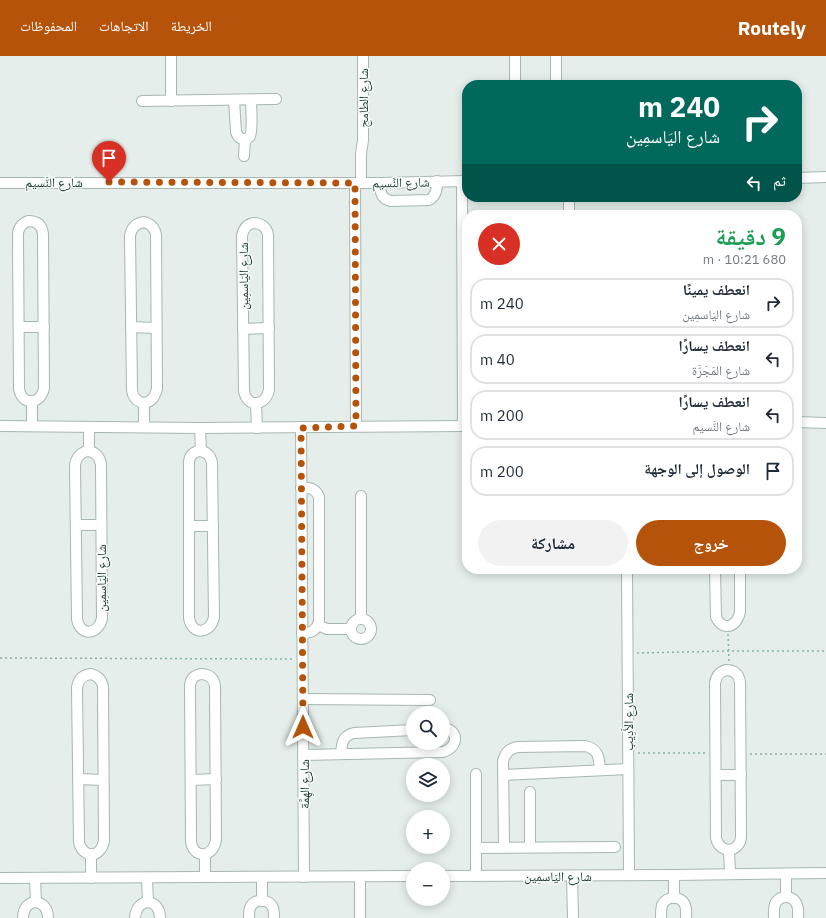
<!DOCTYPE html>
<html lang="ar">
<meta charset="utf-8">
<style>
:root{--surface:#fff;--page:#f2f2f3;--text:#1f2937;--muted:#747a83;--line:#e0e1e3;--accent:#b45309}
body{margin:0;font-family:"IBM Plex Sans","Noto Naskh Arabic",sans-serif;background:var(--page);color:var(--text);direction:rtl;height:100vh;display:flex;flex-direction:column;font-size:15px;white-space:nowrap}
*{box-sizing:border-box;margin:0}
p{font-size:13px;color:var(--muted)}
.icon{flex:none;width:22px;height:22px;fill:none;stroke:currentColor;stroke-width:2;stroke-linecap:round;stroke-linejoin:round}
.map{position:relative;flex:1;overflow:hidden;direction:ltr}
.side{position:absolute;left:462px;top:154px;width:340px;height:364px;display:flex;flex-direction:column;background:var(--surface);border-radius:16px;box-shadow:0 2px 10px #0003;direction:rtl}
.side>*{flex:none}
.banner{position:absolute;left:462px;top:24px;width:340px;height:122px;border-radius:16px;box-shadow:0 2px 10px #0003;direction:rtl;background:#00695c;color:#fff;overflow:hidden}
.controls{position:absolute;left:406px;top:650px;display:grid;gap:8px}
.controls a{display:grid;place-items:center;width:44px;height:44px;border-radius:50%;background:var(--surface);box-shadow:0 2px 10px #0003;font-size:20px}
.pin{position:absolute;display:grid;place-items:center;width:34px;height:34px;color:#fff;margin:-41px -17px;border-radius:50% 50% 50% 0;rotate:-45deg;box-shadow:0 0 4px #0007}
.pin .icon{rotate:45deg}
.me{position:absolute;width:44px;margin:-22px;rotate:0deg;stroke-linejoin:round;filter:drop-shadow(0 0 3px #0008)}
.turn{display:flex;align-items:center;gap:14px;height:84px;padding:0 16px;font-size:18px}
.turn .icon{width:52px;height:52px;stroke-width:2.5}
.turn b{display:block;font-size:28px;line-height:34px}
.then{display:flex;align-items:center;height:38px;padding:0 16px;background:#0003;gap:8px;font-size:15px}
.round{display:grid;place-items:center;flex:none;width:42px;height:42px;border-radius:21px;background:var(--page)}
.overview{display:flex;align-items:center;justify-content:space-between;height:68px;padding:0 16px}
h1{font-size:24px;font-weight:700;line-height:30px;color:#1e9e55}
.primary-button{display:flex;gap:8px;margin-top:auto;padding:8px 16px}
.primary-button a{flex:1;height:46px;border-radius:24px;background:var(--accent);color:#fff;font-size:16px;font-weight:700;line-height:46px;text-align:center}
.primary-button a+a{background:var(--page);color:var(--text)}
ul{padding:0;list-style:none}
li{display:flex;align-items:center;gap:12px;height:50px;margin:0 8px 6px;padding:0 8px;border:2px solid var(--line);border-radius:16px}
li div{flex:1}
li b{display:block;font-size:15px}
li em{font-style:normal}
header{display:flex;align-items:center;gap:24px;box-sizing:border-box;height:56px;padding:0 20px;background:var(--accent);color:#fff}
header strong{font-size:19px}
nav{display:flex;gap:22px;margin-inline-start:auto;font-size:14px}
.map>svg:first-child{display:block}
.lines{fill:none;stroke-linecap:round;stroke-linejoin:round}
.minor-casing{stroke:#a7b7b1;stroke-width:12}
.path{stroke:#85b2a2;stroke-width:1.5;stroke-dasharray:2 3;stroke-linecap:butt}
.minor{stroke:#fff;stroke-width:10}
.route{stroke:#b45309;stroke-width:7;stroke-dasharray:0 12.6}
.labels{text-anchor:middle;stroke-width:3;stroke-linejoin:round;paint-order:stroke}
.street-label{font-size:13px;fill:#234137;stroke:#f6faf8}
</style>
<header>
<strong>Routely</strong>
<nav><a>الخريطة</a><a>الاتجاهات</a><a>المحفوظات</a></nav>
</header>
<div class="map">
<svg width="826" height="862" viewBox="0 0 826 862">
<rect width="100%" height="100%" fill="#e5eeea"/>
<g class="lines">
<defs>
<g id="minor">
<polyline points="515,0 515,29"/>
<polyline points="556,0 556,29"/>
<path d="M 234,44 L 236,76 C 238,82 245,87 250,80 C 253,75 251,50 251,44"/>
<polyline points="142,45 276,43"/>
<polyline points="171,45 171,0"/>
<polyline points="244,100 245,83"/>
<polyline points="797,122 826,121"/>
<polyline points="462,125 463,370"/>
<polyline points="361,126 361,98 363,84 363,0"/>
<polyline points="0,127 380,127 467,125"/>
<polyline points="355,127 356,370"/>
<path d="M 380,127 C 380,136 381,143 391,145 L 429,144 C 436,140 437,134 437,125"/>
<polyline points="569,141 569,159"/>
<path d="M 28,165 C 37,165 42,169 43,178 L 44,332 C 41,349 22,350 19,333 L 18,179 C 18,172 21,168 28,165 Z"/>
<path d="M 144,166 C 151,168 155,172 156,179 L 157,333 C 156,336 155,340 153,342 C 145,352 133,345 132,334 L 130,180 C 131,172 136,167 144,166 Z"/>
<path d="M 253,167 C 261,167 267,171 268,179 L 269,334 C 265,351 247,352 244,335 L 242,180 C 243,173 246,169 253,167 Z"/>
<polyline points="19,271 44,271"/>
<polyline points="131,271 156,272"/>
<polyline points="243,273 269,272"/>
<polyline points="32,345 32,370"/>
<polyline points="144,347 144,371"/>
<polyline points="256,347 257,372"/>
<polyline points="797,366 826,367"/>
<polyline points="0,370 200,372 467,370"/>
<polyline points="89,371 89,395"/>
<polyline points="301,371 304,821"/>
<polyline points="200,372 201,395"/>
<path d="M 86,395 C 94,395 99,399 101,408 L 102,562 C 99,579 80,581 77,563 L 75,409 C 76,402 79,398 86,395 Z"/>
<path d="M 198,395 C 206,395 211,399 212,407 L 214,561 C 211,578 192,580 189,562 L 189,407 C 189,401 192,397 198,395 Z"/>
<path d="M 301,432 C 310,431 316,433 319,441 L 319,566 C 316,575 311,577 302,577"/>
<polyline points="76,469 101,469"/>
<polyline points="189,470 213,470"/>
<polyline points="627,513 629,819"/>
<path d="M 715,513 L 716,561 C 723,576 737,571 740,556 L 740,513"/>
<polyline points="361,562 361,440"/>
<circle cx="361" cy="573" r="10"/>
<polyline points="318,569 327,573 350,573"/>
<path d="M 726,614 C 734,614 739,618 740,626 L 741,780 C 741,783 740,787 738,789 C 730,799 718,792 716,782 L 715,627 C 716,620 719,616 726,614 Z"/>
<path d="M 91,618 C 98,620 102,624 103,631 L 104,785 C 103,788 103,791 100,794 C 92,804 81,796 79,786 L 77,632 C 78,623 83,619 91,618 Z"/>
<path d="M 200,618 C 209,618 214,622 215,630 L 216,784 C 213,802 194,803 191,786 L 190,631 C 190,624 193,620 200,618 Z"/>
<polyline points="303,643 430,644"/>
<path d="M 341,698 C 342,687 342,680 354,677 L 413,674"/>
<path d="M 303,699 L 443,696 C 458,692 460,674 443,672"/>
<polyline points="476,718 476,820"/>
<polyline points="504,719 628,713"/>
<polyline points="716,719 741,719"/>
<polyline points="78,723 103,724"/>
<polyline points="191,724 216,723"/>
<polyline points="530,736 530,791"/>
<polyline points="476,792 615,791"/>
<path d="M 504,792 L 503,705 C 505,697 510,692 518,691 L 585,690 C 599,693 599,702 600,714"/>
<polyline points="729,794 730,818"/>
<polyline points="205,798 205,821"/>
<polyline points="786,818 786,841"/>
<polyline points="674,819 674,842"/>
<polyline points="443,820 674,819 826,817"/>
<polyline points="572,820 573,862"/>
<polyline points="262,821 262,845"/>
<polyline points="360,821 360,862"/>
<polyline points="0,822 413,820"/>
<polyline points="35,822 36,846"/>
<polyline points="91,822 91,798"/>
<polyline points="147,822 148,846"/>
<path d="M 23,862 C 23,841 48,841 48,862"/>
<path d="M 135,862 C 136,841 160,841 160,862"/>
<path d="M 249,862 C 249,859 249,855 250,852 C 254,842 269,842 273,852 C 274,855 274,859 274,862"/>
<path d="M 661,862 C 661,858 661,853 662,849 C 666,840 681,839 685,849 C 687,853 686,858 686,862"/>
<path d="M 774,862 C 774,857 773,851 776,846 C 782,838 794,840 797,849 C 799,853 798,858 798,862"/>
</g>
</defs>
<use href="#minor" class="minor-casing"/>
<g class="path">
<polyline points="728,578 729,606"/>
<polyline points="637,597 729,595 826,595"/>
<polyline points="0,602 293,603"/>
<polyline points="638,697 706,697"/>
<polyline points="750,698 826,698"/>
</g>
<use href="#minor" class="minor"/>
</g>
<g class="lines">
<polyline class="route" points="109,126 355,127 356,370 301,372 303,671"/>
</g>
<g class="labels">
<g class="street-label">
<text transform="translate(363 42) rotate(-90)" y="5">شارع الطامح</text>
<text x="54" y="131">شارع النَّسيم</text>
<text transform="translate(401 126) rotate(-1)" y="5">شارع النَّسيم</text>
<text transform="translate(243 220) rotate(-90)" y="5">شارع اليَاسمِين</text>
<text transform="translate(101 522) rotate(-90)" y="5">شارع اليَاسمِين</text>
<text transform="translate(628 666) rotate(-90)" y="5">شارع الأَدِيب</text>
<text transform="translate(304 728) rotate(-90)" y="5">شارع الهِمَّة</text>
<text x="558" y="825">شارع اليَاسمِين</text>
</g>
</g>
</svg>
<div class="controls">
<a><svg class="icon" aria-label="search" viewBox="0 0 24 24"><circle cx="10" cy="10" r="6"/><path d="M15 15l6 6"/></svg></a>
<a><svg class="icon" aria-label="layers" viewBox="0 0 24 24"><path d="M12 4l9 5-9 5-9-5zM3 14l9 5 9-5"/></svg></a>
<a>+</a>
<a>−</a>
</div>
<div class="pin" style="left:109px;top:126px;background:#d93025"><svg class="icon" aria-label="arrive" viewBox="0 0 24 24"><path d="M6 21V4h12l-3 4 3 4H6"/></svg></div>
<svg class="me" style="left:303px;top:671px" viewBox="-20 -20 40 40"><path d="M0-17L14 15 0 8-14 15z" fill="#b45309" stroke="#fff" stroke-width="4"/></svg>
<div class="banner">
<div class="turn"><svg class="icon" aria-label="right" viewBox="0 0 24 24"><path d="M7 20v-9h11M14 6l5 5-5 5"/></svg><div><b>240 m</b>شارع اليَاسمِين</div></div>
<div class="then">ثم<svg class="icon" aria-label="left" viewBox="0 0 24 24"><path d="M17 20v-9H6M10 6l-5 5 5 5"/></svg></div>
</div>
<section class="side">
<div class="overview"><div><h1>9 دقيقة</h1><p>680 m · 10:21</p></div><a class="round" style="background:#d93025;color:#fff"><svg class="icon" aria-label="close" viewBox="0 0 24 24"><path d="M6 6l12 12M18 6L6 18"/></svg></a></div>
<ul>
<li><svg class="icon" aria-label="right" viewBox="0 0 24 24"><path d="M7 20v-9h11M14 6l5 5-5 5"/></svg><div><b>انعطف يمينًا</b><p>شارع اليَاسمِين</p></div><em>240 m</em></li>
<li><svg class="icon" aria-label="left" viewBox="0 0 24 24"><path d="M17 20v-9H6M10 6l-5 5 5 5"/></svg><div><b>انعطف يسارًا</b><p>شارع المَجَرَّة</p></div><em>40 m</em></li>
<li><svg class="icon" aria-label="left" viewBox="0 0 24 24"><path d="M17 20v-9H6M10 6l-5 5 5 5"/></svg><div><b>انعطف يسارًا</b><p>شارع النَّسيم</p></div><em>200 m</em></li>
<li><svg class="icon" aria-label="arrive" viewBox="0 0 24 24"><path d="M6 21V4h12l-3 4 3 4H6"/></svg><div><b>الوصول إلى الوجهة</b></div><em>200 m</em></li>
</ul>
<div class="primary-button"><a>خروج</a><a>مشاركة</a></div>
</section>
</div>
